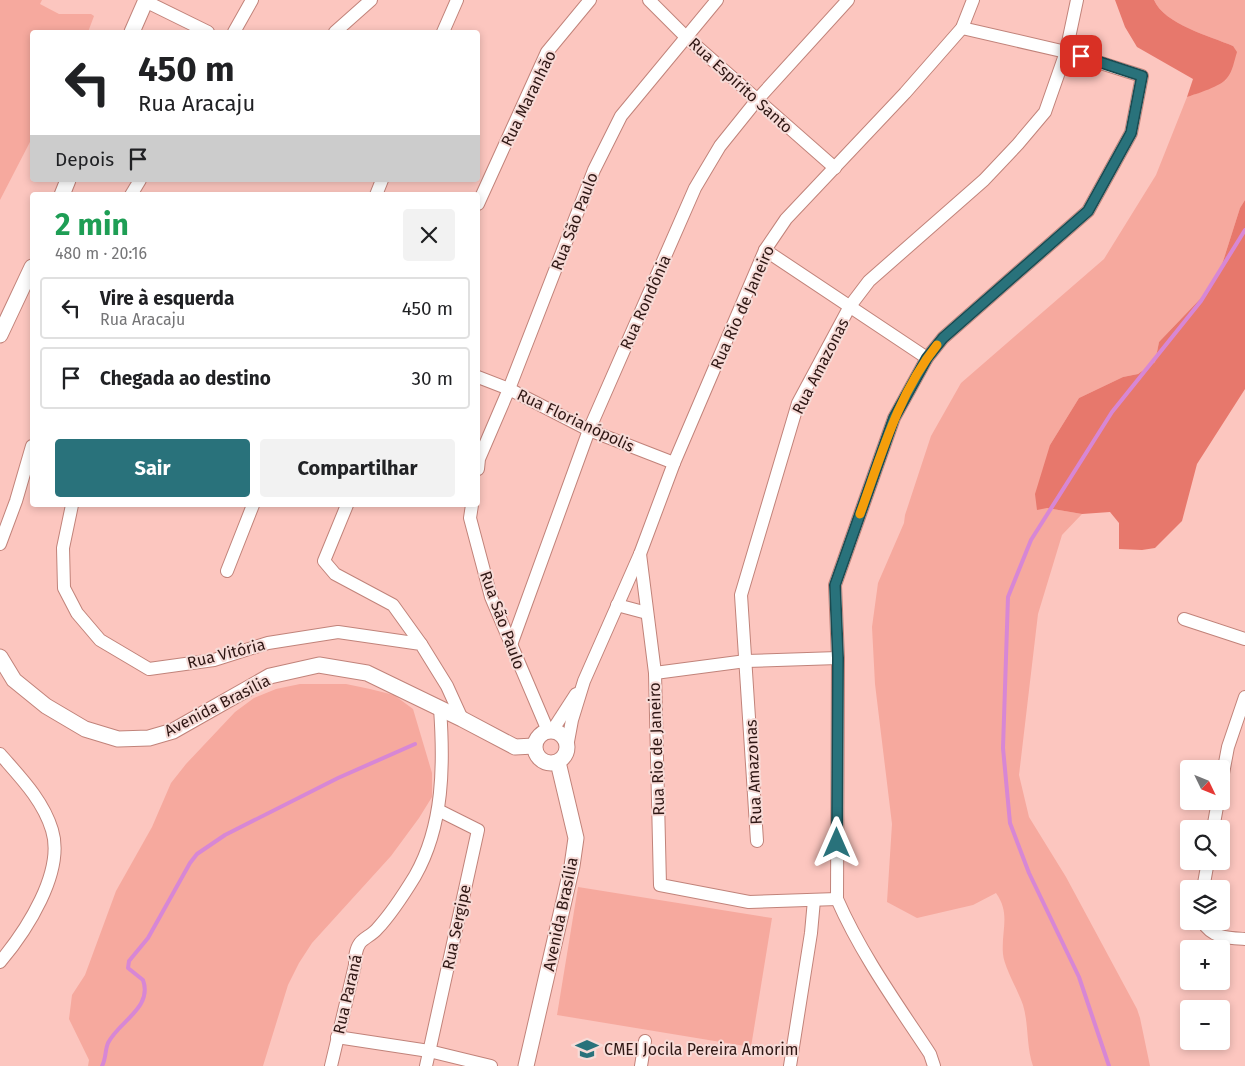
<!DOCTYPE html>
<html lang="pt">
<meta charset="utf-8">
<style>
:root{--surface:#fff;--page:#f2f2f2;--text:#202124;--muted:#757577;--line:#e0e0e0;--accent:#29727b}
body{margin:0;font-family:"Fira Sans",sans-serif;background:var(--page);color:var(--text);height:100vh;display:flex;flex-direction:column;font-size:19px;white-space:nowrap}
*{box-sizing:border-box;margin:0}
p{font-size:16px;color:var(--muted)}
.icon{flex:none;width:28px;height:28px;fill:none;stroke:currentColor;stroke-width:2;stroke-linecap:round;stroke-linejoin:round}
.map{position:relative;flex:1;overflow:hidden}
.drawer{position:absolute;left:30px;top:192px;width:450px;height:315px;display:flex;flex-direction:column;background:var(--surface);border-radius:5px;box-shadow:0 2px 8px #0003}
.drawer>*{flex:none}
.top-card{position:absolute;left:30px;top:30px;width:450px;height:152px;border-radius:5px;box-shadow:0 2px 8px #0003;background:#fff;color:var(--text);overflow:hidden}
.needle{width:32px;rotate:133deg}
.controls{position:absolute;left:1180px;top:760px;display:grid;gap:10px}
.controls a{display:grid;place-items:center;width:50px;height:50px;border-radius:5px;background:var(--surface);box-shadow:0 2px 8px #0003;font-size:25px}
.pin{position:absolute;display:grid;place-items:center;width:42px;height:42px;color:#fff;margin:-21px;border-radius:10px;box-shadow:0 2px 8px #0006}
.me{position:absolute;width:55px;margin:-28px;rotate:0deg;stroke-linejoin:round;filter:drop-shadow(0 0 4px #0008)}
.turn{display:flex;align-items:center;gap:18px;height:105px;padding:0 25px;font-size:22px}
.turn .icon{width:65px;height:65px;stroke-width:2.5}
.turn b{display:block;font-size:35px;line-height:42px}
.then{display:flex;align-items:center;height:48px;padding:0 25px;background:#0003;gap:10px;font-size:19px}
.round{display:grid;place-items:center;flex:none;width:52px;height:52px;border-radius:5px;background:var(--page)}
.summary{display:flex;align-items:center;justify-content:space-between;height:85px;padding:0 25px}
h1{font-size:30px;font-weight:700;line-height:38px;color:#1e9e55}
.button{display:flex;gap:10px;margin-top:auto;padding:10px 25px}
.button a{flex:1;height:58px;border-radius:5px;background:var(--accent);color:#fff;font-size:20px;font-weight:700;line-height:58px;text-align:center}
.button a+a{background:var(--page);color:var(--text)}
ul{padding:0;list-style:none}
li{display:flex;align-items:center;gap:15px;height:62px;margin:0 10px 8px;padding:0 15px;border:2px solid var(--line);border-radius:5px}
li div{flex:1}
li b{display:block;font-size:19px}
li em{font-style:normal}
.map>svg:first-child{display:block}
.green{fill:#f6a99e}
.forest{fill:#e7786c}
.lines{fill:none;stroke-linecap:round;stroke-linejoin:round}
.stream{stroke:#d787d5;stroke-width:4}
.minor-casing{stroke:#c1837a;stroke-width:14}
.tertiary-casing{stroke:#c1837a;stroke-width:17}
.minor{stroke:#fff;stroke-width:12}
.tertiary{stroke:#fff;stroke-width:15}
.route-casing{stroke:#1b4a50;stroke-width:12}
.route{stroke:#29727b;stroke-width:9}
.slow{stroke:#f59e0b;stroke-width:9}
.labels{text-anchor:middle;stroke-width:4;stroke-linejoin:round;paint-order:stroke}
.street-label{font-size:16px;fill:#2f1714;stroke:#f7dbd7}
.poi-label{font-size:16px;fill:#2f1714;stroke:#f7dbd7;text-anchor:start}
</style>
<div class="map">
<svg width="1245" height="1066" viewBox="0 0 1245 1066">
<rect width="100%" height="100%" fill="#fcc6bf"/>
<g class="green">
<polygon points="0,0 42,0 40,4 59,14 91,14 94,16 88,32 32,32 32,138 0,200"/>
<path d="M 1154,0 L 1245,0 L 1245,200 L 1240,208 L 1219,274 L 1202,297 L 1159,342 L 1155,362 L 1138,374 L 1123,377 L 1079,398 L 1050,445 L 1047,508 L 1082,514 L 1062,535 L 1038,614 L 1019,775 L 1029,817 L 1066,877 L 1137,1009 L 1140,1018 L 1150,1066 L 1033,1066 C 1026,1046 1029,1025 1023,1005 C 1018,990 1004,967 1003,954 C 1001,931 1011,914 996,893 L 973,905 L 917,918 L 887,902 L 892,824 L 875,684 L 872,627 L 878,583 L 904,523 L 905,515 L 931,436 L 961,383 L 1104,259 L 1156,175 L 1187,97 L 1196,94 L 1226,80 L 1233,46 C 1210,36 1164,24 1154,0 Z"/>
<polygon points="300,684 346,684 370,689 394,695 413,709 432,773 432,797 419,818 391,856 312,943 299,963 288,985 263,1066 88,1066 89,1060 69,1019 72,995 85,975 116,891 152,827 171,783 186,764 235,712 254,698 276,689"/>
<polygon points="578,887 772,918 751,1047 557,1015"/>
</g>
<g class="forest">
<path d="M 1115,0 L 1154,0 C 1164,24 1210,36 1233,46 L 1237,52 C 1234,61 1233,71 1227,78 C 1222,86 1196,94 1187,97 L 1193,79 L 1137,47 L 1125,27 Z"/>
<polygon points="1245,200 1245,389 1197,464 1182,521 1155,548 1142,550 1119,549 1119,523 1110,512 1082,514 1047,508 1037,510 1035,494 1050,445 1079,398 1123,377 1138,374 1155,362 1159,342 1202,297 1219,274 1240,208"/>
</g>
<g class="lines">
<g class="stream">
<path d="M 102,1066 C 106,1059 105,1050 108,1043 C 119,1021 153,1008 143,980 L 128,968 L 129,961 L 148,938 L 190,863 L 197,854 L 225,835 L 338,778 L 415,744"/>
<polyline points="1109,1066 1079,977 1029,873 1010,823 1003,748 1008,597 1031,540 1112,412 1201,301 1245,230"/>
</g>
<defs>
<g id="minor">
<polyline points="649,0 685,36 835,168"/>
<polyline points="145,1 208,32"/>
<polyline points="234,32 252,0"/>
<polyline points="335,32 371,0"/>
<polyline points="443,32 457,0"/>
<polyline points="131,195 140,180"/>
<polyline points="376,195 382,180"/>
<polyline points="478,204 547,52 590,0"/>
<polyline points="765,250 927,358"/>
<polyline points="478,377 509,389 589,430 674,463"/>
<polyline points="478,469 479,459 509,389 594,170 621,116 717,0"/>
<polyline points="72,505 63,548 64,588 77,613 100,640 149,669 214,660 268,643 338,632 421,644 447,686 462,719"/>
<polyline points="347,505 324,561 335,574 393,605 421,644"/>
<polyline points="472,505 470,518 491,597 548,731"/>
<polyline points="0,544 16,501 32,446"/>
<polyline points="640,554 655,673 660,885 749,902 837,899"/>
<polyline points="227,571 253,505"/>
<polyline points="617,605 647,613"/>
<polyline points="1184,619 1245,639"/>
<polyline points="511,645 589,430 695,188 720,146 757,100 848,0"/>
<polyline points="655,673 746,661 838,658"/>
<polyline points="552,731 576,694"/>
<polyline points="567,747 572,720 584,681 640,554 674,463 765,250 786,219 905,93 962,28 973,0"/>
<path d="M 0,754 C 20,777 43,800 52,830 C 65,872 26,931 0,962"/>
<polyline points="1221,784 1228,747 1245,697"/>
<polyline points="1213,829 1218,801"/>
<polyline points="757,841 741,595 798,403 850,306 869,281 984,180 1018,144 1045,112 1066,52 1077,0"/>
<polyline points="1203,889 1208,861"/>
<path d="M 1202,921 C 1212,938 1227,938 1245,939"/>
<polyline points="337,1037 429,1051 491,1066"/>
<path d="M 331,1066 L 355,965 C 355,958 355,950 360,943 C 364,938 372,935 377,929 C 392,913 404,894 415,876 C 444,825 444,764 440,708"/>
<polyline points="426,1066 478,830 438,810"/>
<polyline points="641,1066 645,1041"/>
<polyline points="790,1066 811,933 814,900"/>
<path d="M 934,1066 L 930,1054 C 897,1004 861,954 837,899 L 838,658 L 835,585 L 894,418 L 927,358 L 943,338 L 1088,211 L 1131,133 L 1142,76 L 1066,52 L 962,28"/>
</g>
<g id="tertiary">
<polyline points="132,32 146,0"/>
<polyline points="62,195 68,180"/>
<polyline points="0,335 32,267"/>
<polyline points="0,657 14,680 46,706 85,729 118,739 149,738 173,731 270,676 319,665 367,673 462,719 515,747 534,746"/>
<circle cx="551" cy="747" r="16"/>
<polyline points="526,1066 572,866 576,838 558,762"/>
</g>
</defs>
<use href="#minor" class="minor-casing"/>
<use href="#tertiary" class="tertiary-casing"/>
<use href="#minor" class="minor"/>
<use href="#tertiary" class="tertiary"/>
</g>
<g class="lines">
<defs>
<polyline id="route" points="837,843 838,658 835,585 894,418 927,358 943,338 1088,211 1131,133 1142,76 1081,56"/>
</defs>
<use href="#route" class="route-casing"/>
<use href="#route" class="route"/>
<path class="slow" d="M 860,514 C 881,456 898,394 937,345"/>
</g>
<defs>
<symbol id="school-bare" viewBox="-9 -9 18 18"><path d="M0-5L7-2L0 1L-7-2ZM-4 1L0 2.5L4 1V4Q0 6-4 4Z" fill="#29727b" stroke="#f7dbd7" stroke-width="2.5" paint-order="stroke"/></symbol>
</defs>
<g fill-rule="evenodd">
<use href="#school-bare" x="571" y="1033" width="32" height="32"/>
</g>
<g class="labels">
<g class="street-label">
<text transform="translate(741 85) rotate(42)" y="6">Rua Espírito Santo</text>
<text transform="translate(528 98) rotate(-64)" y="6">Rua Maranhão</text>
<text transform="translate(574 221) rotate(-69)" y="6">Rua São Paulo</text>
<text transform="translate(645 302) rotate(-66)" y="6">Rua Rondônia</text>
<text transform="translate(742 307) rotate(-66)" y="6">Rua Rio de Janeiro</text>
<text transform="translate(820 366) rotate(-63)" y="6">Rua Amazonas</text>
<text transform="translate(576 420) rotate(25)" y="6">Rua Florianópolis</text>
<text transform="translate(503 620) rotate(70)" y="6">Rua São Paulo</text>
<text transform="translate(226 653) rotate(-14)" y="6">Rua Vitória</text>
<text transform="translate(217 705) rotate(-27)" y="6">Avenida Brasília</text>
<text transform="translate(656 749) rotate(-92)" y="6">Rua Rio de Janeiro</text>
<text transform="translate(753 772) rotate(-93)" y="6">Rua Amazonas</text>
<text transform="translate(560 914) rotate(-78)" y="6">Avenida Brasília</text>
<text transform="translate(456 927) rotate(-78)" y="6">Rua Sergipe</text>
<text transform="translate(347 994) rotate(-77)" y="6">Rua Paraná</text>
</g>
<g class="poi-label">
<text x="604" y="1055">CMEI Jocila Pereira Amorim</text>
</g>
</g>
</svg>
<div class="controls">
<a><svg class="needle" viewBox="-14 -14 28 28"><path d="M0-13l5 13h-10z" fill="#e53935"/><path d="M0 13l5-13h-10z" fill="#757577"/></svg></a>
<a><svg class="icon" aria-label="search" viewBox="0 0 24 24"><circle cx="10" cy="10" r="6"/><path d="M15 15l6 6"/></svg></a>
<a><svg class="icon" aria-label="layers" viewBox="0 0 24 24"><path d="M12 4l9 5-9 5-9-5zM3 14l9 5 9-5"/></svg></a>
<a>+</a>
<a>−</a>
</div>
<div class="pin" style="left:1081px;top:56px;background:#d93025"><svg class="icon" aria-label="arrive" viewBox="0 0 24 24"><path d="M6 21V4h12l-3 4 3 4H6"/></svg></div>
<svg class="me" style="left:837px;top:843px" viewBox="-20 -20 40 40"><path d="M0-17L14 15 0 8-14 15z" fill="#29727b" stroke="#fff" stroke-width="4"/></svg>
<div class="top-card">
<div class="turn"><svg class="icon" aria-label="left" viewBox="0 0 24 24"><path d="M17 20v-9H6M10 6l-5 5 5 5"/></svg><div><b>450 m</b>Rua Aracaju</div></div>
<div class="then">Depois<svg class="icon" aria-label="arrive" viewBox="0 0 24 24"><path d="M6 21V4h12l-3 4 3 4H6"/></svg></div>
</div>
<section class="drawer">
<div class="summary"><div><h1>2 min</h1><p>480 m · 20:16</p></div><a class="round"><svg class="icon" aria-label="close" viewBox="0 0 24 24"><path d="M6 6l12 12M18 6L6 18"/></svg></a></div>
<ul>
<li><svg class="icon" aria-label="left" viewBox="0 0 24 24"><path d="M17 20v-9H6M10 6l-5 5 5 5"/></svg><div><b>Vire à esquerda</b><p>Rua Aracaju</p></div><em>450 m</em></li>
<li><svg class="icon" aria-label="arrive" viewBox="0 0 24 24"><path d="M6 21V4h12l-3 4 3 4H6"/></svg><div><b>Chegada ao destino</b></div><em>30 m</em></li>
</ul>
<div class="button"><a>Sair</a><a>Compartilhar</a></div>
</section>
</div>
